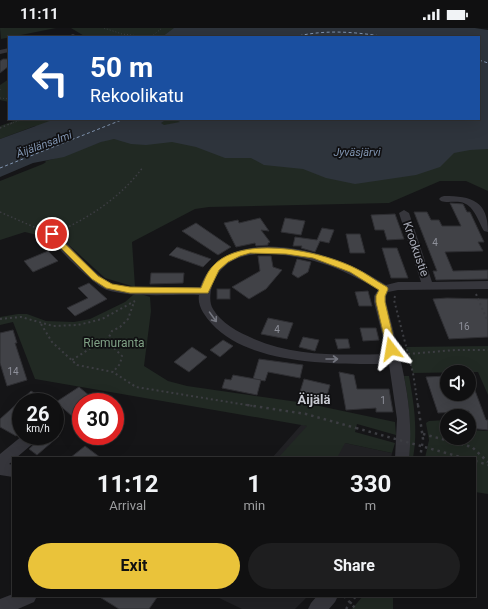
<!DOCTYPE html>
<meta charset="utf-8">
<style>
:root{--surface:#101011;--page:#1e1e1f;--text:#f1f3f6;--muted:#9c9d9f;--line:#303031;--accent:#eac33a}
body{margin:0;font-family:Roboto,sans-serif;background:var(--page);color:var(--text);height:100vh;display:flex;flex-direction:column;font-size:15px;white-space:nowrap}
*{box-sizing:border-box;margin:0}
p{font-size:13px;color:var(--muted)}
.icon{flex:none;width:22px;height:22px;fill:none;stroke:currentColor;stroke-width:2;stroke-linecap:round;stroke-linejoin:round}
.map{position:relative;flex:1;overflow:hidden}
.side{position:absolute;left:12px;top:429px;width:464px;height:140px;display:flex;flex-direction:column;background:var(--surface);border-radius:0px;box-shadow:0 4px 16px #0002,0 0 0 1px var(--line)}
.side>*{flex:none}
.guide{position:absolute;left:8px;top:8px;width:472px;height:84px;border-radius:0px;box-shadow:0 4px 16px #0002,0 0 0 1px var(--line);background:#1a4fa0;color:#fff;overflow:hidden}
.controls{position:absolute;left:440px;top:337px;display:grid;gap:8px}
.controls a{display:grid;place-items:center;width:36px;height:36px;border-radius:50%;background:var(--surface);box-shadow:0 4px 16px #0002,0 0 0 1px var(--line);font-size:20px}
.speed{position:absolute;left:12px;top:365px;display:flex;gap:8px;font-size:20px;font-weight:700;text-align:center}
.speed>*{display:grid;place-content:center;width:52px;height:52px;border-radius:50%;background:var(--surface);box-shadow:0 4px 16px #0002,0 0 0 1px var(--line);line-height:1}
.speed small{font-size:10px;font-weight:400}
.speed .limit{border:6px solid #d22;background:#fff;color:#111}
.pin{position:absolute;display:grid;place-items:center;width:34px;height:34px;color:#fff;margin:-17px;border:2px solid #fff;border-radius:50%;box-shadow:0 1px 4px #0007}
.me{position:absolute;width:44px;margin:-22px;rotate:346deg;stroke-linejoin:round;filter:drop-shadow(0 0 3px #0008)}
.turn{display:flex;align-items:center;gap:14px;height:84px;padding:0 16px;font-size:18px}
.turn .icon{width:52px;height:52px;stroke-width:2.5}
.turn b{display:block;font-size:28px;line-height:34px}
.eta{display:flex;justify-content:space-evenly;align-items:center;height:68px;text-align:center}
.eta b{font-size:24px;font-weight:700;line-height:28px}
.cta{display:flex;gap:8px;margin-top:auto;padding:8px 16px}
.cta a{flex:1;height:46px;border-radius:24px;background:var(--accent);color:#111;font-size:16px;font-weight:700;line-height:46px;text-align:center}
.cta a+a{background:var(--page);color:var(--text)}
.status{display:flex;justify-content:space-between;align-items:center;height:28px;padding:0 20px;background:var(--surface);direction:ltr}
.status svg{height:11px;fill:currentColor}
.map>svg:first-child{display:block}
.built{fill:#212124}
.green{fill:#212923}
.water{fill:#2e343c}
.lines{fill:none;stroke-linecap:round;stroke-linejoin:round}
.ferry{stroke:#8094b0;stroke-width:1;stroke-dasharray:3 2.5;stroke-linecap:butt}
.building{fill:#414247;stroke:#2f2f33}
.path-far3{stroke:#3c3d42;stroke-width:1;stroke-dasharray:1 2;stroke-linecap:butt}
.path-far2{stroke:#3c3d42;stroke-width:1.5;stroke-dasharray:1.5 2.5;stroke-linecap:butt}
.path-far1{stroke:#3c3d42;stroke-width:2;stroke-dasharray:2 3;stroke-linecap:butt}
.path{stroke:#3c3d42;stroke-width:2.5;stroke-dasharray:2.5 4;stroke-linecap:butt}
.minor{fill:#36363c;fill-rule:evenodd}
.path-bridge{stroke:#3c3d42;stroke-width:2.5;stroke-dasharray:2.5 4;stroke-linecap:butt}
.oneway{stroke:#74767f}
.route{fill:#eac33a;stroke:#987f26}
.labels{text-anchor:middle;stroke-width:3.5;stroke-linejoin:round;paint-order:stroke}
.number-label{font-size:10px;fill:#8e909a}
.far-water-label{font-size:11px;font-style:italic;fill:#8094b0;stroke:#101012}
.street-label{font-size:12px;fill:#a7aab6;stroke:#101012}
.park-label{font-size:12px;fill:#7fa085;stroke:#101012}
.neighbourhood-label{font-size:13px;font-weight:bold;fill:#c8cad2;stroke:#101012}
</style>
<div class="status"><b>11:11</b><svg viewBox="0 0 49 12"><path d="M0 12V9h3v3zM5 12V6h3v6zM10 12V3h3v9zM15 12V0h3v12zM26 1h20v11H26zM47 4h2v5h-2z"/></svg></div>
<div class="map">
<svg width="488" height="581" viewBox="0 0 488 581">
<rect width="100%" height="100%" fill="#151517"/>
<g class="built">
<polygon points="302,396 345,415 392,425 391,430 272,430"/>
<polygon points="215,568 308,568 295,581 242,581"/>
</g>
<g class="green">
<polygon points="0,0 56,0 1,11"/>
<polygon points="71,0 207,0 197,9 86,9"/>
<polygon points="9,51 9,74 0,72 0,57"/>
<polygon points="19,91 83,91 43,102 35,98 0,111 0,98"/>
<polygon points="164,91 253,91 488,96 488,163 466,153 440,153 389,175 209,179 195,181 132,214 135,259 105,250 60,209 59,205 52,203 45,209 25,204 0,212 0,153 43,136 46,134 45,133 53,131"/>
<polygon points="138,265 150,269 151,283 144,338 168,353 187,358 305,375 395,394 396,407 357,396 355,404 395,415 392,425 345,415 337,430 278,430 307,398 35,351 13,294 0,297 0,289 18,286 27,286 46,293 74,294 90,291 125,274 133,267"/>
<polygon points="488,318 488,367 478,344 413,345 406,319"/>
<path d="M 404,348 L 409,348 C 414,375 418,403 413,430 L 408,430 C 411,399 410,379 404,348 Z"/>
<polygon points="447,392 447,410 469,410 469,402 488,403 488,466 475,464 475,430 425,430 429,412 426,395 429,393"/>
<polygon points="363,568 393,568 393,581 352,581"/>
</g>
<polygon class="water" points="174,0 475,0 488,2 488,121 470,122 454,125 440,139 416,147 355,156 326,150 303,141 264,137 251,130 225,130 196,119 172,114 146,117 131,116 114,111 101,114 64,129 33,135 0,149 0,111 55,91 167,91 161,95 164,97 180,94 174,91 479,91 479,9 162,9"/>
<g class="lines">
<g class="ferry">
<path d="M 294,9 C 325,1 356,4 387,9"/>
<polyline points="479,32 488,35"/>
<polyline points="0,140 124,91"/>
</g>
</g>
<g class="building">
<polygon points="3,31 9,31 9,38 0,45 0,33"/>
<polygon points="450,175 463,176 467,184 470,184 484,214 478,214 483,223 445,224 453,243 488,242 488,251 436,252 433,243 437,243 414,184 427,184 431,192 439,192 442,198 461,198"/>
<polygon points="395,186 404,211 387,212 384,202 375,202 371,187"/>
<polygon points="260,190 269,203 261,202 270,214 268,215 268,217 256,218 255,215 236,219 224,195 238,192 239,195"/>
<polygon points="285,190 305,193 301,207 281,204"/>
<polygon points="196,195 231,219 218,227 182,203"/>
<polygon points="322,200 334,202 329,215 320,213 315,224 301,220 302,218 293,218 295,209 317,212"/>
<polygon points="346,206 360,206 365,225 350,225"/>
<polygon points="177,219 211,231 203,239 169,227"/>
<polygon points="382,220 397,220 408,250 391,250"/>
<polygon points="48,223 58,233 33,244 24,233"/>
<polygon points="258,228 271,228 273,239 282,242 266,261 249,271 232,259 260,243"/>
<polygon points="297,231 311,234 308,244 298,250 292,246"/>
<polygon points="151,245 184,245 183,255 150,256"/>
<polygon points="89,255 107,271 75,288 67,280 88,270 78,260"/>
<rect x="217" y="261" width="13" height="10"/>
<polygon points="368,263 372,278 359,278 355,264"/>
<polygon points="447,270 488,271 488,309 449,311 433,271"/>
<polygon points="268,290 293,295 287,311 261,306"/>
<polygon points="360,300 376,300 379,312 363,313"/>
<polygon points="13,302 17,315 15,315 27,352 7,358 0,335 0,305"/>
<polygon points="303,309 319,312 315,323 299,319"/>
<polygon points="335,311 348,311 350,320 338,321"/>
<polygon points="223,312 233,318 220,329 210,322"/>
<polygon points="192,319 207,329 189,344 174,334"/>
<polygon points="259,331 303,337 300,350 268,344 265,353 253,351"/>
<polygon points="339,344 354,347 357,361 389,361 393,384 376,384 376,380 346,382"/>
<polygon points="233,347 261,352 257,367 222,360 225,351 231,352"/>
<polygon points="447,348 447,366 469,366 470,349 486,392 488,392 488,402 469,400 469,383 438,385 426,349"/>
<polygon points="304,351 330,357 325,375 299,367"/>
<polygon points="79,359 97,374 81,374 81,396 56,374"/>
<polygon points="31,363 50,374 21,374 21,403 16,408 0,399 0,391"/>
<polygon points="43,408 59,408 37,427 29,421"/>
<polygon points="85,418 101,430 70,430"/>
<polygon points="98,568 158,568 149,581 119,581"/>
</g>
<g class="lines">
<g class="path-far3">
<polyline points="104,0 122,6 148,9"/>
<polyline points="151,9 162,0"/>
<polyline points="0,61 0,64"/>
<polyline points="0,70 9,71"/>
<polyline points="10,96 23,91"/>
</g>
<g class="path-far2">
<polyline points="0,100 12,95"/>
<polyline points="0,184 43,203"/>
<path d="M 62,202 C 93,187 122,168 143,139"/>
</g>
<g class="path-far1">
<polyline points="476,266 488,294"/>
<polyline points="395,268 394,272 413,345 418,378"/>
<polyline points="0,291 21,289 53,298 78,297 102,291 135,273"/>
<polyline points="41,296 52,314 77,337 113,344 136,359 253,378"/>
<polyline points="107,313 122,328 120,336 113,344"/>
<polyline points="408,326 455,322 488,322"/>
<polyline points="72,332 91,320 107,313 112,303 120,299 128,291 134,274"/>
</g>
<g class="path">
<polyline points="247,377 306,386 356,400"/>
<polyline points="418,377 423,411 420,430"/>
<polyline points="423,406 472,419 488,434"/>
<polyline points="475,433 488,437"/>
<polyline points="344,568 356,581"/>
<polyline points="346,581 356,568"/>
</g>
<g class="minor">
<polygon points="73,6 75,7 76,9 66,9"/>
<polygon points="9,20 9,24 0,26 0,22"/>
<path d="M 444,168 C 472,168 488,173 488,204 L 484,203 C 478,193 474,176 460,174 C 454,173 447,175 441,173 L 439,171 L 441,169 Z"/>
<path d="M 404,182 L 409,185 L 432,254 L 488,253 L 488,261 L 398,262 L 388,264 L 386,268 L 386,274 C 399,326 415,376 409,430 L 395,430 L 397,391 L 389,336 C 336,336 251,338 212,296 C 205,288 197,278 199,267 C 172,266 132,270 107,262 C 94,258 55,218 47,206 L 52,203 L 56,204 C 68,216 97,249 112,256 C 127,262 181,259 200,259 C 220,204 293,216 337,232 C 354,238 370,247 386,257 L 398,254 L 421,254 L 399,185 ZM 262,226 C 305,226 341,239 378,262 L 374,268 L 374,274 L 387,326 C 342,327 294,329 252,310 C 238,304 221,295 213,281 C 209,274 210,266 212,258 C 220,235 239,226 262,226 Z"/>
<polygon points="55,382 62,383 64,387 60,393 55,394"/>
<polygon points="22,408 39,408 37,412 16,430 13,430 13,433 9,436 13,437 13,449 0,447 0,426"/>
<polygon points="13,566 13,568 37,568 34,574 18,581 0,581 0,571"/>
<polygon points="317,568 338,568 335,574 329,581 308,581 311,575"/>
</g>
<polyline class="path-bridge" points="356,400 464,430"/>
</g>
<defs><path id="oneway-shaft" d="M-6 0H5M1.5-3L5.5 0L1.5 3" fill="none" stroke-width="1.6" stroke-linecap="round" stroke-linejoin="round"/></defs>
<g class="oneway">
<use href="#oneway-shaft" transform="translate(213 289) rotate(54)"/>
<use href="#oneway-shaft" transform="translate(332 331)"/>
</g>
<path class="route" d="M 52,204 L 54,205 L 98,248 L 112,256 L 130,259 L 201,260 C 204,253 207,244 213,238 C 242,206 321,223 355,240 C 366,245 376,253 387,259 L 388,261 L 385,268 L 385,274 L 396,321 L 391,324 L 387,321 L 376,274 L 376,268 L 379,262 L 350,244 L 313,230 L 286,226 L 250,225 L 240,228 L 228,234 L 219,242 L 208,265 L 130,265 L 106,260 L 92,251 L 49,208 L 49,205 Z"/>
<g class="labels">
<g class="number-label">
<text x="435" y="218">4</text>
<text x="464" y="302">16</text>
<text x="277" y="305">4</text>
<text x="13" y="347">14</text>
<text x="383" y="376">1</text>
</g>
<g class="far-water-label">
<text transform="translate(44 116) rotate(-20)" y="4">Äijälänsalmi</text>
<text x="357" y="128">Jyväsjärvi</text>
</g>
<g class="street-label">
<text transform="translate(416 221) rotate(71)" y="4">Krookustie</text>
</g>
<g class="park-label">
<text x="114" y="319">Riemuranta</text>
</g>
<g class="neighbourhood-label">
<text x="314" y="376">Äijälä</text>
</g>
</g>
</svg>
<div class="controls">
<a><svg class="icon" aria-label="sound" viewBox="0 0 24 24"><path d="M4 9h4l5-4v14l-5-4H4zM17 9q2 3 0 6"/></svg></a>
<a><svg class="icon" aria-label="layers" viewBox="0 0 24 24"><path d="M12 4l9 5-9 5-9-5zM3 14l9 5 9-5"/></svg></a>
</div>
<div class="speed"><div>26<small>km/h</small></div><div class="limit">30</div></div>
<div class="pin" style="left:52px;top:206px;background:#d93025"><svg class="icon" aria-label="arrive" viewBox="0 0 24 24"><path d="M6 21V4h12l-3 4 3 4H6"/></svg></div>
<svg class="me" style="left:391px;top:321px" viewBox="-20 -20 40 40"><path d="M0-17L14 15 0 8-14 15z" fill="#eac33a" stroke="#fff" stroke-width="4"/></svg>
<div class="guide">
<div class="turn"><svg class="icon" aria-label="left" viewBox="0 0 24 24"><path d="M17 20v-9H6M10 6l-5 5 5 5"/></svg><div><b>50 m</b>Rekoolikatu</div></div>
</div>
<section class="side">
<div class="eta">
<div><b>11:12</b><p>Arrival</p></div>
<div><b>1</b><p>min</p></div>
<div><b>330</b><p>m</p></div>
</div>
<div class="cta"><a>Exit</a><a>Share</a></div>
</section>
</div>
